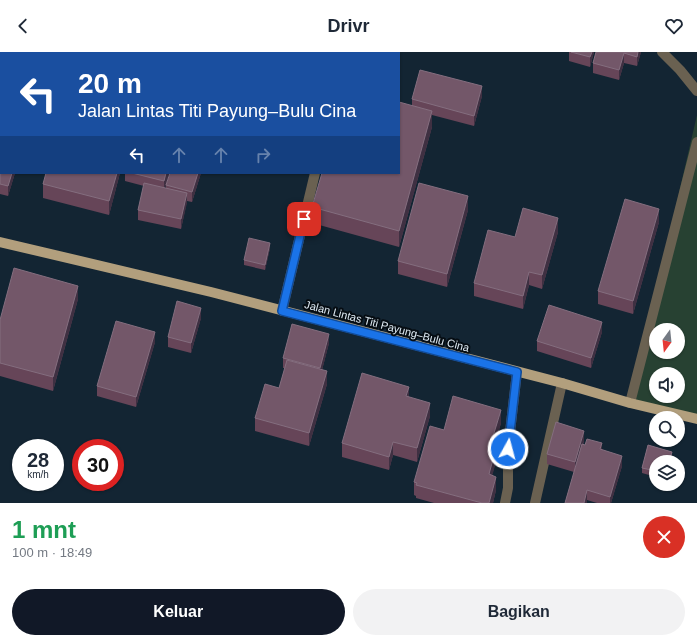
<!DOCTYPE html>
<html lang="id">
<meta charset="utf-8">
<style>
:root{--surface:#fff;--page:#f2f2f3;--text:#1f2937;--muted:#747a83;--accent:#111827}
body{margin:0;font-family:Helvetica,sans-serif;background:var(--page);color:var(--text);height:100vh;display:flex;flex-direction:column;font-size:15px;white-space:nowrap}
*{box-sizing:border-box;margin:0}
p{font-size:13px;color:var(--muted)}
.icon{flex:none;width:22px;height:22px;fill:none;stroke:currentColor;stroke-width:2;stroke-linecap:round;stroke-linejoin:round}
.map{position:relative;height:451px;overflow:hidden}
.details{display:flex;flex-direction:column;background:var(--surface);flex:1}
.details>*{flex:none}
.top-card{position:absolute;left:0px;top:0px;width:400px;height:122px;box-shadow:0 1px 3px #0004;background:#1a4fa0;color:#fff;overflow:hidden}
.needle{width:26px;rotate:195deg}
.tools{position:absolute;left:649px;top:271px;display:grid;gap:8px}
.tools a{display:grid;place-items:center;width:36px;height:36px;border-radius:50%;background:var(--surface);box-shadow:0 1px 3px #0004;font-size:20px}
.speed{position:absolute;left:12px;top:387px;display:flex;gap:8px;font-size:20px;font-weight:700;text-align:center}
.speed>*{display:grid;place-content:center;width:52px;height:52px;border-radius:50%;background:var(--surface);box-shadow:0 1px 3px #0004;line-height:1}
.speed small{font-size:10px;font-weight:400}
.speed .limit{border:6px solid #d22;background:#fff;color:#111}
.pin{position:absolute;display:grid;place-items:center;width:34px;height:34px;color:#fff;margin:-17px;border-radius:8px;box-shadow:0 2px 6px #0006}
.me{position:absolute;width:44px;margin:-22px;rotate:7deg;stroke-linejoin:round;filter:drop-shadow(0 0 3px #0008)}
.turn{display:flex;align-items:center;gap:14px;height:84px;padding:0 12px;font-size:18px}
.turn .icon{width:52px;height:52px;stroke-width:2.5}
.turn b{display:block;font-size:28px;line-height:34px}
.lanes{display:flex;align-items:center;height:38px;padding:0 12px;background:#0003;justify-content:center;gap:20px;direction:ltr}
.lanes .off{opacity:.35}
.round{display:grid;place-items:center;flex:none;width:42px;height:42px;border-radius:21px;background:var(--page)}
.head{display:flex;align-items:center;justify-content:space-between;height:68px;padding:0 12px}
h1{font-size:24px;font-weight:700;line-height:30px;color:#1e9e55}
.action{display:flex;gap:8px;margin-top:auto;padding:8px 12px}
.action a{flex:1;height:46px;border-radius:24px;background:var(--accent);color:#fff;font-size:16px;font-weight:700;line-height:46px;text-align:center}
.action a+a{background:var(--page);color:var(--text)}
header{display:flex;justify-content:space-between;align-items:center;height:52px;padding:0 12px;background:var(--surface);font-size:18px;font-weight:700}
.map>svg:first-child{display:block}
.green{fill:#274132;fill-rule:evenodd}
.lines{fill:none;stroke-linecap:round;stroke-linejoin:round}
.minor{stroke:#6a6151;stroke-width:10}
.major{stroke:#b29f7d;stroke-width:10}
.wall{fill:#664558}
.shaded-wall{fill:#3f3042}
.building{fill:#735769;stroke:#846e7f}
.route-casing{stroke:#114b97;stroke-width:10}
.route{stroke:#1a73e8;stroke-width:7}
.labels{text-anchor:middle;stroke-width:4;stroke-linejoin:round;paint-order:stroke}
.street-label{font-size:11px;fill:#e0ecf5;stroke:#060d13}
</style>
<header><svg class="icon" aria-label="back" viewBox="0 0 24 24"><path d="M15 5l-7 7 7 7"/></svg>Drivr<svg class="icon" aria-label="heart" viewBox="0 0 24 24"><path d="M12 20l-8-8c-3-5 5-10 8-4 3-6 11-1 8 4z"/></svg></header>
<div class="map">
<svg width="697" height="451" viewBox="0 0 697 451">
<rect width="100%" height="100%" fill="#132533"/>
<path class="green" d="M 697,63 L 697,367 L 630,351 ZM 656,278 L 678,278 L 678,300 L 656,300 ZM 656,322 L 678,322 L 678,344 L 656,344 Z"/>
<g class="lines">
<g class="minor">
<polyline points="662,0 680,18 697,39"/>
<polyline points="282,259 315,121"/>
<polyline points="630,351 697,90"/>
<polyline points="505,451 508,436 508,397 517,320"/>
<polyline points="535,451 562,331"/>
</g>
<polyline class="major" points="0,190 211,240 562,331 630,351 697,367"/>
</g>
<g class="wall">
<polygon points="569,0 594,0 590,15 569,9"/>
<polygon points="596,0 641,0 637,14 624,11 619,28 593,21 593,11"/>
<polygon points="482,44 474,74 432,63 432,75 399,195 312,171 312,155 412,54 412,47"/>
<polygon points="0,45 15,121 8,144 0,142"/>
<polygon points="46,121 120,121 109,163 43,146 43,132"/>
<polygon points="125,121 169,121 165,136 166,136 166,133 201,121 192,150 187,149 181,177 138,168 138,158 144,134 125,129"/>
<polygon points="468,158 447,235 398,222 398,209"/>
<polygon points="659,170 633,262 598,252 598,239"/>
<polygon points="558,180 542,237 529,233 523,257 474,244 474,231 515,185"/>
<polygon points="270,196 265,218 244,213 244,208"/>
<polygon points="78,247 53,339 0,324 0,268"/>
<polygon points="201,266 191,301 168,295 168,285"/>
<polygon points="602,280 591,316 537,299 537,289"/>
<polygon points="155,290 136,355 97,344 97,334"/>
<polygon points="329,291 322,318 327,332 309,394 255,379 255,366 279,336 285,316 283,316 283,306"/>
<polygon points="409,345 430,364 417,410 393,403 389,418 342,405 342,391"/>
<polygon points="501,371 495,392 497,406 492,423 496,438 493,451 434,451 416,446 416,444 414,443 414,430 444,378"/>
<polygon points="584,389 583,393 602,398 622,414 611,451 597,451 587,448 587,451 565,451 574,420 547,412 547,402"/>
<polygon points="648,393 672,400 672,405 670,410 656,410 656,425 642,421 642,416"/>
</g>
<g class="shaded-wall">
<polygon points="592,0 594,0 590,15 590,5"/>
<polygon points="638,0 641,0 637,14 637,5"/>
<polygon points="624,1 624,11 619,28 619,18"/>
<polygon points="482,34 482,44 474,74 474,64"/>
<polygon points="432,59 432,75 399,195 399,179"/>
<polygon points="12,121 15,121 8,144 8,134"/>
<polygon points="117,121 120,121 109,163 109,149"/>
<polygon points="166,121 169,121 164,139 164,129"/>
<polygon points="198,121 201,121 192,150 192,140"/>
<polygon points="187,141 187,151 181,177 181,167"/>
<polygon points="468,144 468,158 447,235 447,222"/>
<polygon points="659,157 659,170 633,262 633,249"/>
<polygon points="558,166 558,180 542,237 542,223"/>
<polygon points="270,191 270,196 265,218 265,213"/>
<polygon points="529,220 529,233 523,257 523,244"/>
<polygon points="78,234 78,247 53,339 53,325"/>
<polygon points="201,256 201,266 191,301 191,291"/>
<polygon points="602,270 602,280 591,316 591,306"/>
<polygon points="155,280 155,290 136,355 136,345"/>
<polygon points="329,282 329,291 320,326 320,316"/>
<polygon points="327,319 327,332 309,394 309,381"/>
<polygon points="409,335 409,349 406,344"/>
<polygon points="430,351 430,364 417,410 417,396"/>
<polygon points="501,358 501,371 491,405 491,391"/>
<polygon points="584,379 584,389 575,420 575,410"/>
<polygon points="393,390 393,403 389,418 389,405"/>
<polygon points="602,391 602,400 600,397"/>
<polygon points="497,393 497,406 489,436 489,422"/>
<polygon points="672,400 672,405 670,410 669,410"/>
<polygon points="622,404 622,414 611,451 610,451 610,445"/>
<polygon points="496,425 496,438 493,451 489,451"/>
<polygon points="587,438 587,451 584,451"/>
</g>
<g class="building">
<polygon points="571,0 592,0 590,5"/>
<polygon points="596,0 638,0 637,5 624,1 619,18 593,11"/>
<polygon points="420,18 482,34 474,64 412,47"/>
<polygon points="0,45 1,46 1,121 12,121 8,134 0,132"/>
<polygon points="399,50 432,59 399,179 312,155 322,121 399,121"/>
<polygon points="46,121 117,121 109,149 43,132"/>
<polygon points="132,121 166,121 164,129"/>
<polygon points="170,121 198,121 192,140 166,133"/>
<polygon points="144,131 187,141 181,167 138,158"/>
<polygon points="419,131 468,144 447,222 398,209"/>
<polygon points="625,147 659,157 633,249 598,239"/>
<polygon points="523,156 558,166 542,223 529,220 523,244 474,231 488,178 515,185"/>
<polygon points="249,186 270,191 265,213 244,208"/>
<polygon points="14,216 78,234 53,325 0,311 0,268"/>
<polygon points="177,249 201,256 191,291 168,285"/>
<polygon points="549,253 602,270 591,306 537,289"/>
<polygon points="116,269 155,280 136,345 97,334"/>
<polygon points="292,272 329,282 320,316 283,306"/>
<polygon points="287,308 327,319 309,381 255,366 265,332 279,336"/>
<polygon points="362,321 409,335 406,344 430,351 417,396 393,390 389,405 342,391"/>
<polygon points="453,344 501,358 491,391 497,393 489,422 496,425 489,451 482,451 416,433 417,431 414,430 430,374 444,378"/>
<polygon points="556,370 584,379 575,410 547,402"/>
<polygon points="587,387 602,391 600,397 622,404 610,445 587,438 584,451 565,451 582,392 585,393"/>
<polygon points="648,393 672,400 669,410 656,410 656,419 642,416"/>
</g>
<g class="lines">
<defs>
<polyline id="route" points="304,167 282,259 517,320 508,397"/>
</defs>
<use href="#route" class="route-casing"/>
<use href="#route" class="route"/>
</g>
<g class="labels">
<g class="street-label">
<text transform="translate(387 274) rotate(15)" y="4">Jalan Lintas Titi Payung–Bulu Cina</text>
</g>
</g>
</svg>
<div class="tools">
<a><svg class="needle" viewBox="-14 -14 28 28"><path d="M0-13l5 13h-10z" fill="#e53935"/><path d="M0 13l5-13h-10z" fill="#747a83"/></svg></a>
<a><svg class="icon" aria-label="sound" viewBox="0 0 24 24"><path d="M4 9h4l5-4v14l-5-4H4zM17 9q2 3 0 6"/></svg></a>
<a><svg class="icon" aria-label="search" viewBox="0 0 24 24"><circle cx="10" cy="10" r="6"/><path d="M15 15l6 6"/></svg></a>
<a><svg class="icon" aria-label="layers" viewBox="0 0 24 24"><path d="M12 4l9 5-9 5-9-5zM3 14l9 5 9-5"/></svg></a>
</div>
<div class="speed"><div>28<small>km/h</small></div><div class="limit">30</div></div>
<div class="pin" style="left:304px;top:167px;background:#d93025"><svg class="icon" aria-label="arrive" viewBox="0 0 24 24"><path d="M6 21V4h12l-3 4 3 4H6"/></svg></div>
<svg class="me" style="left:508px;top:397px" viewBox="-20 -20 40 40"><circle r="17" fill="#1a73e8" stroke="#fff" stroke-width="3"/><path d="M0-11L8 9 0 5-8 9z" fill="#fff"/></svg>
<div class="top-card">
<div class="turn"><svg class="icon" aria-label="left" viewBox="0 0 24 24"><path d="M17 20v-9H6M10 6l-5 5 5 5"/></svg><div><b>20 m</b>Jalan Lintas Titi Payung–Bulu Cina</div></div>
<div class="lanes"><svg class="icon" aria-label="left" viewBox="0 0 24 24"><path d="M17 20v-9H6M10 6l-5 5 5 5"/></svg><svg class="icon off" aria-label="ahead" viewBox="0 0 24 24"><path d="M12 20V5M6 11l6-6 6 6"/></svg><svg class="icon off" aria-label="ahead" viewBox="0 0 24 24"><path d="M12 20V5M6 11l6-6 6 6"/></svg><svg class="icon off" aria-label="right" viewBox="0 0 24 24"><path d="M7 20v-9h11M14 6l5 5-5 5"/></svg></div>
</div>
</div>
<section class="details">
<div class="head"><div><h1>1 mnt</h1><p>100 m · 18:49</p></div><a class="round" style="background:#d93025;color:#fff"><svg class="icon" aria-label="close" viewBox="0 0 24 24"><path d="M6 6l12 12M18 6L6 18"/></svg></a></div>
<div class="action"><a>Keluar</a><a>Bagikan</a></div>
</section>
